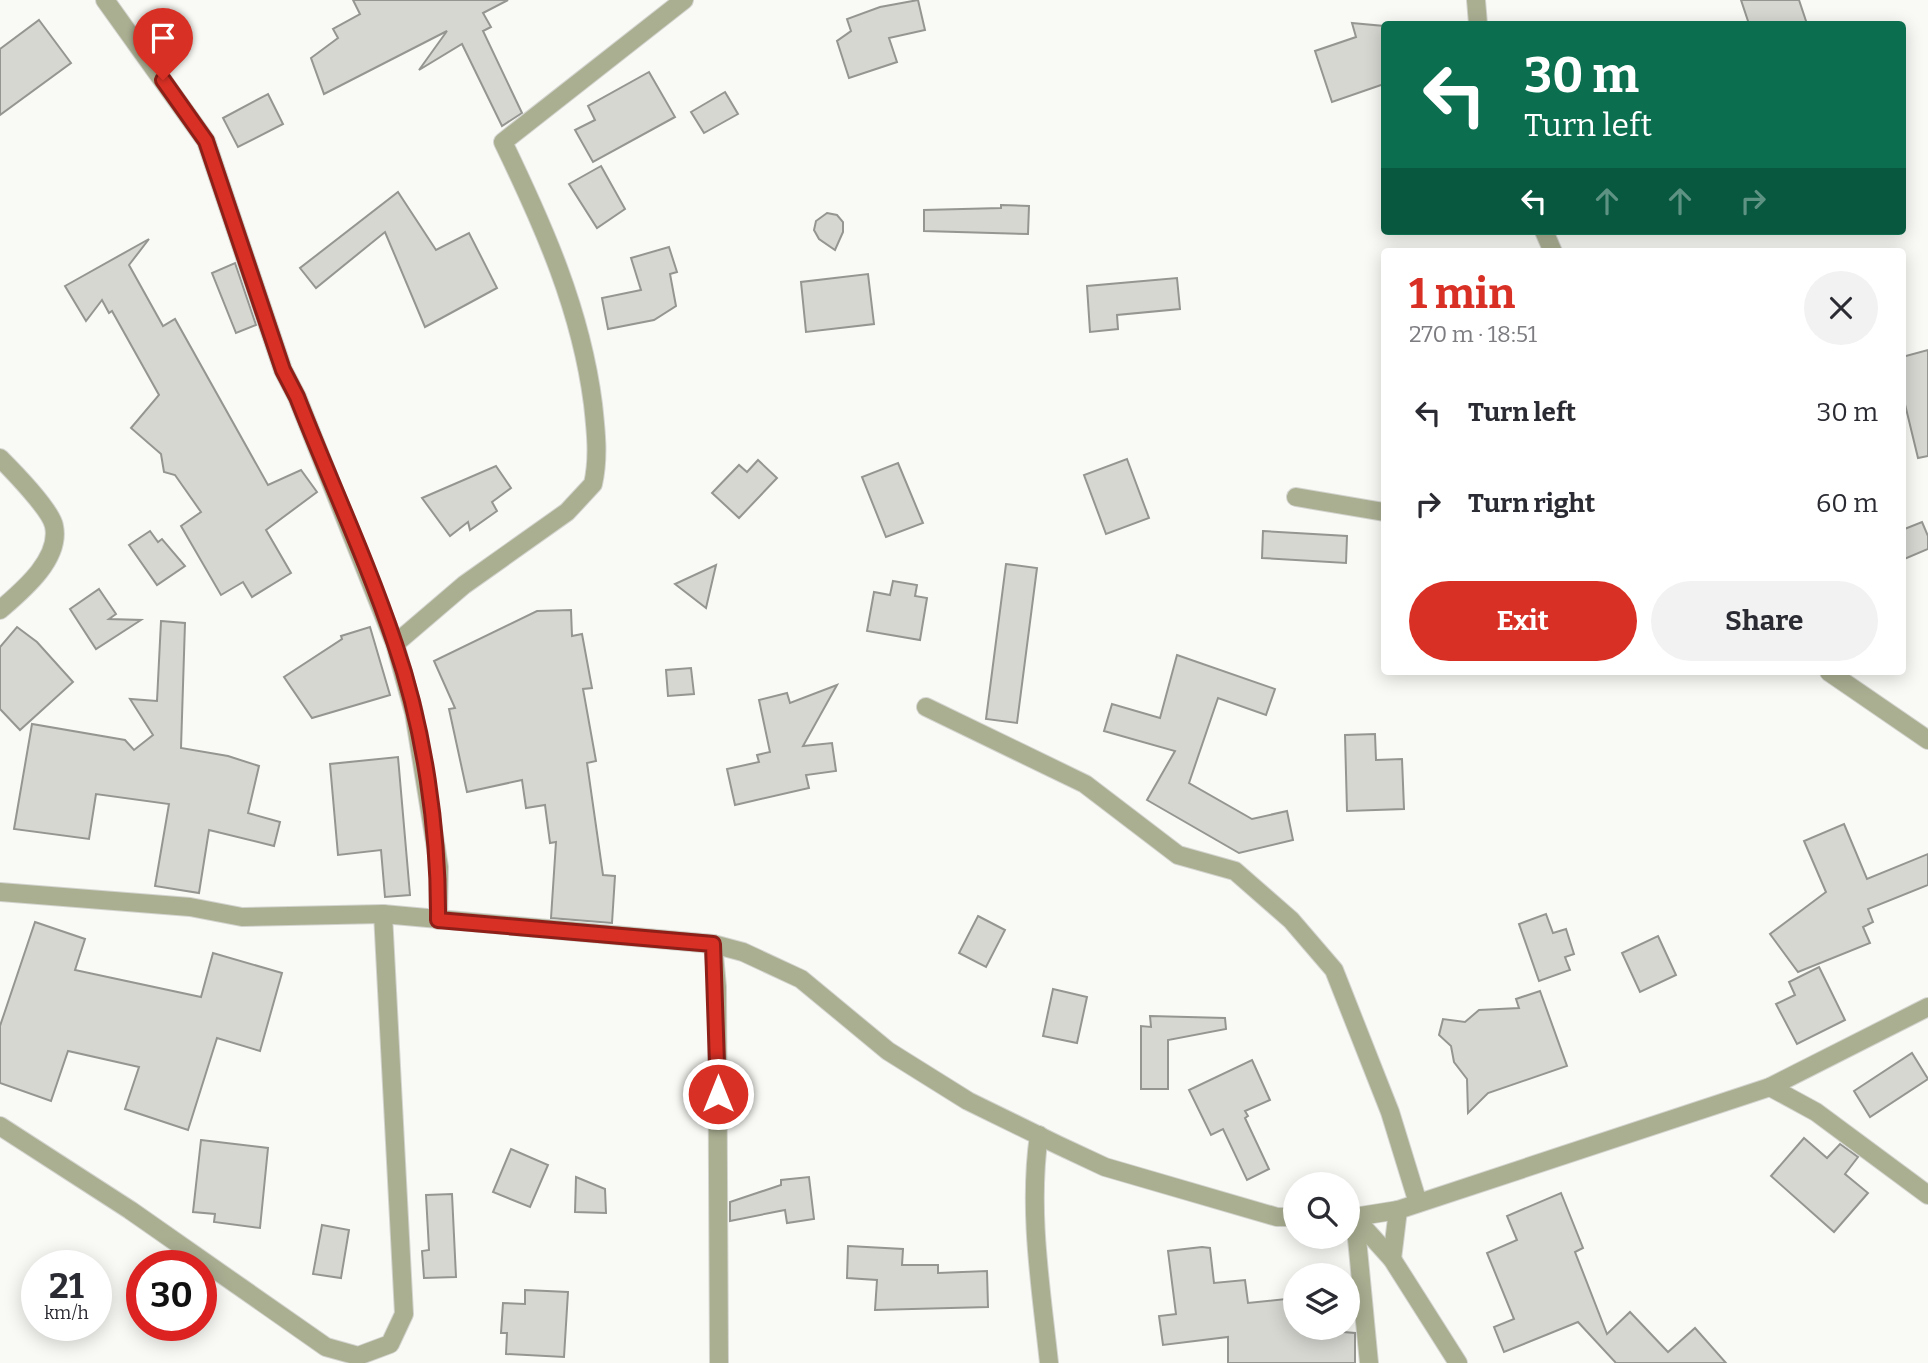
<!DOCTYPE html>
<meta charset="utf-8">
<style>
:root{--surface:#fff;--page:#f2f2f3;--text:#2b2b33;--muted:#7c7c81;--accent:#d93025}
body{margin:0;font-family:Bitter,serif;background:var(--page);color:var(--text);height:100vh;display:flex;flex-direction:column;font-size:26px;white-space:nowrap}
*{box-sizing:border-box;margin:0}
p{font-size:23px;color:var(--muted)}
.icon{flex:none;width:38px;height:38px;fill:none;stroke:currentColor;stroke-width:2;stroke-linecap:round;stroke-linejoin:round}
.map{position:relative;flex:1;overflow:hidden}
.details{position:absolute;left:1381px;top:248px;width:525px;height:427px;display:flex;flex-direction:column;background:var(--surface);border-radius:7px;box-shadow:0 4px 18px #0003}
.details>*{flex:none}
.hud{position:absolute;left:1381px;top:21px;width:525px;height:214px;border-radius:7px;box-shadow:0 4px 18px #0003;background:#0b6e4f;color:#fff;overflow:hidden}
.tools{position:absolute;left:1283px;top:1172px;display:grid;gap:14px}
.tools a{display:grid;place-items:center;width:77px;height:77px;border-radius:50%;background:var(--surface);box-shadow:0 4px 18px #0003;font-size:35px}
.speed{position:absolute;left:21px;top:1250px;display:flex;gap:14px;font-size:35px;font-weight:700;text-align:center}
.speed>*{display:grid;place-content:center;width:91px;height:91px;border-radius:50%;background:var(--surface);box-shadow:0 4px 18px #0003;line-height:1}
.speed small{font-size:18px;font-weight:400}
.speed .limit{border:10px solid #d22;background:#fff;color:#111}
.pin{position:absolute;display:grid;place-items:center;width:60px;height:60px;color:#fff;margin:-72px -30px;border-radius:50% 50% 50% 0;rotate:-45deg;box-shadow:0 0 7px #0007}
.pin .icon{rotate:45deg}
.me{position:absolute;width:77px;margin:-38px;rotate:0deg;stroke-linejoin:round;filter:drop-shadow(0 0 5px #0008)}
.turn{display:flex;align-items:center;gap:24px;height:147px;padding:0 28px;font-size:32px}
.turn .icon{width:91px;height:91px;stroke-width:2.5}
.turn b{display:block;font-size:49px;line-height:60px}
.lanes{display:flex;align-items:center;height:66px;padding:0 28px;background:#0003;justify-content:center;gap:35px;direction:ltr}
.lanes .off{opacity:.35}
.round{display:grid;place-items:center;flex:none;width:74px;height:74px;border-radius:37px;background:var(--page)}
.head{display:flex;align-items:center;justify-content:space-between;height:119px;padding:0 28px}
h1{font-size:42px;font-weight:700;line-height:52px;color:var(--accent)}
.primary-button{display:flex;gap:14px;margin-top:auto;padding:14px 28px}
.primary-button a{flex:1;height:80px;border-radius:42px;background:var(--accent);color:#fff;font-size:28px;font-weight:700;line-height:80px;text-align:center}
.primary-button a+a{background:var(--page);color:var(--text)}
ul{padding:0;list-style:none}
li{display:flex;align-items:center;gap:21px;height:91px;padding:0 28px}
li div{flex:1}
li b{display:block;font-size:26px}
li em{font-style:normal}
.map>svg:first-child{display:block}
.building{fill:#d6d7d1;stroke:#959691;stroke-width:2}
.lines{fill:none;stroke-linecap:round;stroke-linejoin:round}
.minor-casing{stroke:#d3d4cf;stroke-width:20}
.minor{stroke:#aaaf92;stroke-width:18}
.route-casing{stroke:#8d1f18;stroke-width:18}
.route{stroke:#d93025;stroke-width:12}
</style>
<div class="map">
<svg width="1928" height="1363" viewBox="0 0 1928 1363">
<rect width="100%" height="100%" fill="#f9faf5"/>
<g class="building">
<polygon points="353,0 508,0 483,13 491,27 483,31 522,113 502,126 462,44 419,70 447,31 324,94 311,58 338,38 333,29 360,14"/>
<polygon points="918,0 925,30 889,38 897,62 849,78 837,41 851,31 847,19 880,7"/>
<polygon points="1741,0 1799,0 1807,24 1749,24"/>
<polygon points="39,20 71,63 0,115 0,49"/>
<polygon points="1352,23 1384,26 1384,84 1332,102 1315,51 1356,37"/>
<polygon points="649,72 675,117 593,162 575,130 595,120 588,106"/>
<polygon points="725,92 738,114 704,133 691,112"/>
<polygon points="268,94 283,124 238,147 223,118"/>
<polygon points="601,166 625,209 597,228 569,184"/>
<polygon points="398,192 436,250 469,233 497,288 425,327 385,232 316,288 300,268"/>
<polygon points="1001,205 1029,206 1028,234 924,231 924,210 1001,208"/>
<polygon points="827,213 837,215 843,222 843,232 835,250 819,239 814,230 816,221"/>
<polygon points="149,239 129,265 163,326 175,319 268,485 301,470 317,492 266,530 291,573 252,597 243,582 221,595 181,526 201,512 175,475 164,472 161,454 131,428 159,395 112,311 109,313 102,300 86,321 65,286"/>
<polygon points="669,247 677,272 670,274 676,306 654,320 608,329 602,298 641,290 631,258"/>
<polygon points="235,263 256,325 236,333 212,273"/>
<polygon points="868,274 874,324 806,332 801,282"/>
<polygon points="1177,278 1180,309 1117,315 1118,329 1090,332 1087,286"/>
<polygon points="1928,350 1928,456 1918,458 1902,392 1902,357"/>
<polygon points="1127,459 1149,518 1106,534 1084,475"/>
<polygon points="758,460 777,478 739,518 712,493 739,465 747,472"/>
<polygon points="898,463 923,523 886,537 862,477"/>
<polygon points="496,466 511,488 492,502 497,511 470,530 468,522 450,536 422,498"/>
<polygon points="1922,522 1928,536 1928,549 1902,560 1902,530"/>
<polygon points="150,531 158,542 162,539 185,566 157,585 129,545"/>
<polygon points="1263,531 1347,536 1346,563 1262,558"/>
<polygon points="1006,564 1037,568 1017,723 986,719"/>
<polygon points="716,565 706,608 675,584"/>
<polygon points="893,581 917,585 915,596 927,598 920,640 867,631 874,592 890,595"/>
<polygon points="99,589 116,614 109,619 141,620 96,649 70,609"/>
<polygon points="571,610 572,636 582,634 592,688 583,689 596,761 587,763 603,875 615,876 612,923 551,918 556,842 550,843 545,805 526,808 522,780 467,792 449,709 455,708 434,661 537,611"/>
<polygon points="161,621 185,623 181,748 228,756 259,766 248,813 280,822 274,846 209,830 199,893 155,886 169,804 96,794 89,839 14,829 32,724 125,740 134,750 153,735 130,699 157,701"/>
<polygon points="17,627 37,642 73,682 20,730 0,709 0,647"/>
<polygon points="370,627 390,695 312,718 284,677 342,639 341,636"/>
<polygon points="1177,655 1275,689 1266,715 1218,698 1189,783 1252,819 1287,811 1293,840 1239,853 1147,800 1175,751 1104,731 1112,704 1160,718"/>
<polygon points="691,668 694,694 668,696 666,670"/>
<polygon points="837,685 803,746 832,743 836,771 806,775 809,788 735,805 727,769 759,762 757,755 770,752 759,700 787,693 790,703"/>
<polygon points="1375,734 1376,760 1402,759 1404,809 1347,811 1345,735"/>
<polygon points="398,757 410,895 385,897 381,850 338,855 330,764"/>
<polygon points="1844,824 1867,879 1928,854 1928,885 1868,909 1873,922 1863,927 1870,943 1798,972 1770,934 1826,892 1804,841"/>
<polygon points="1546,914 1553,933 1566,929 1574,954 1565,957 1570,970 1539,981 1519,924"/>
<polygon points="978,916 1005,930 986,967 959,953"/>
<polygon points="35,922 85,939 75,970 201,997 213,953 282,973 260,1051 217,1038 188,1130 125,1109 139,1067 68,1051 51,1101 0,1083 0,1026"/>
<polygon points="1658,936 1676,975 1640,992 1622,953"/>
<polygon points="1819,967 1845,1020 1797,1044 1776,1004 1795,995 1789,982"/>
<polygon points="1053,989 1087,997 1077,1043 1043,1036"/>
<polygon points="1540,991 1567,1066 1488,1093 1468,1113 1467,1079 1454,1062 1451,1046 1439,1035 1443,1019 1465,1022 1479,1010 1519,1008 1516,999"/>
<polygon points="1150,1016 1225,1018 1226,1029 1168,1040 1168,1089 1141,1089 1141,1026 1151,1027"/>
<polygon points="1912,1053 1928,1079 1870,1117 1854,1091"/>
<polygon points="1252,1060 1270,1100 1245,1111 1248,1116 1245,1118 1269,1169 1247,1180 1223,1129 1211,1135 1189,1090"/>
<polygon points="1804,1138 1827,1158 1840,1144 1858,1157 1845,1174 1868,1193 1834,1232 1771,1176"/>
<polygon points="201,1140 268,1148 260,1228 214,1222 215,1214 193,1212"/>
<polygon points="511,1149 548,1165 530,1207 493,1192"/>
<polygon points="576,1177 605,1189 606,1213 575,1212"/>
<polygon points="809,1177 814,1219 787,1223 785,1210 730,1221 730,1202 781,1185 781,1180"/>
<polygon points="1561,1193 1583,1248 1575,1252 1607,1334 1630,1312 1668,1352 1695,1328 1726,1363 1616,1363 1578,1322 1504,1352 1494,1327 1514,1319 1487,1253 1517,1240 1507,1216"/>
<polygon points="452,1194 456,1277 424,1278 422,1251 429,1250 426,1195"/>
<polygon points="322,1225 349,1230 341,1278 313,1274"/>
<polygon points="848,1246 903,1249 902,1265 938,1265 938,1273 987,1271 988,1307 875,1310 877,1280 847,1278"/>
<polygon points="1202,1247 1210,1248 1214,1283 1245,1280 1248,1303 1295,1298 1295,1328 1355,1333 1355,1363 1228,1363 1228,1337 1163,1345 1159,1316 1176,1314 1168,1251"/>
<polygon points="525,1290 568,1292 564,1357 506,1354 507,1333 501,1333 503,1303 525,1304"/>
</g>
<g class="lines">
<defs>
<g id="minor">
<polyline points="105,0 206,141 283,370 297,397 395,644 414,713 439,867 438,920"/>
<polyline points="1476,0 1478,24"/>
<polyline points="1544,231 1553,252"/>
<path d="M 0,458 C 13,471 51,510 54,526 C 61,559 22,591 0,610"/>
<polyline points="1296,497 1384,512"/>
<path d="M 395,644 L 464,585 L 567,512 L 593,484 C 599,458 596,431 593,404 C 581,310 544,227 503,142 L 684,0"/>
<polyline points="1829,672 1928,740"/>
<polyline points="926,707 1085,784 1178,855 1235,871 1291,920 1334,970 1390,1112 1418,1203"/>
<polyline points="0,892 190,907 242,917 383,914 713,944 743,952 801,979 888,1051 968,1101 1058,1145 1105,1167 1277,1217 1295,1217"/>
<polyline points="713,944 717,987 719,1363"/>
<polyline points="1770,1087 1816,1112 1928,1195"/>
<polyline points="0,1126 130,1210 326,1347 358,1356 390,1344 404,1314 383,914"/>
<path d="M 1039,1135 C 1028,1211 1041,1288 1049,1363"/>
<polyline points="1348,1218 1398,1210 1770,1087 1928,1007"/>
<polyline points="1355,1218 1392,1259 1458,1363"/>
<polyline points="1355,1218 1369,1363"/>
<polyline points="1392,1259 1398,1210"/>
</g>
</defs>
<use href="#minor" class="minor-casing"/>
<use href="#minor" class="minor"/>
</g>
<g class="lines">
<defs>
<path id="route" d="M 163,80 L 206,141 L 283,370 L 297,397 C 329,479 367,560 395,644 C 424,728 439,831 438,920 L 713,944 L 718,1094"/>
</defs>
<use href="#route" class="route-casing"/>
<use href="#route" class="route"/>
</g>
</svg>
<div class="tools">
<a><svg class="icon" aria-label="search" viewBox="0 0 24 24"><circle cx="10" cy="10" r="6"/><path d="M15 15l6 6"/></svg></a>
<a><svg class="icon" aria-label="layers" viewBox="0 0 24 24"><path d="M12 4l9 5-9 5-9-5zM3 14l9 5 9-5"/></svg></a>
</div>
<div class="speed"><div>21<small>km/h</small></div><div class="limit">30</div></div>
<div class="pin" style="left:163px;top:80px;background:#d93025"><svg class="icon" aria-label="arrive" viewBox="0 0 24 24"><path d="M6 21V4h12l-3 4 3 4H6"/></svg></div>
<svg class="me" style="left:718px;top:1094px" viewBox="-20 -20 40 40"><circle r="17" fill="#d93025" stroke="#fff" stroke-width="3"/><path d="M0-11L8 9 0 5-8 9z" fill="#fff"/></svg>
<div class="hud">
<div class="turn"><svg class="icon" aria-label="left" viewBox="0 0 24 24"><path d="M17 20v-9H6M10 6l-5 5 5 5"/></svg><div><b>30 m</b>Turn left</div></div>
<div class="lanes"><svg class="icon" aria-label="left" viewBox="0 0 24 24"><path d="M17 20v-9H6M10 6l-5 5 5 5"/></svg><svg class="icon off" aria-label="ahead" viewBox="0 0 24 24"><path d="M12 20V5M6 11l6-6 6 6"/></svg><svg class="icon off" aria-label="ahead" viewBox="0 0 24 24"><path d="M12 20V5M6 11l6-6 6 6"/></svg><svg class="icon off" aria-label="right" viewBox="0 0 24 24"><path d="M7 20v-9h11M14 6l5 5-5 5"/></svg></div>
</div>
<section class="details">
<div class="head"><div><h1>1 min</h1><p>270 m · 18:51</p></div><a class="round"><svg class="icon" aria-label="close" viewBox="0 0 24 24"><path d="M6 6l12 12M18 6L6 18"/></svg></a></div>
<ul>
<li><svg class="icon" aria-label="left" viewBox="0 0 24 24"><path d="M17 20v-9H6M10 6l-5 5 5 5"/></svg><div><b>Turn left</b></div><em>30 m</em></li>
<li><svg class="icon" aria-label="right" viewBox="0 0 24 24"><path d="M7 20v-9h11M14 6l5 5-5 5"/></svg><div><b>Turn right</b></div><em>60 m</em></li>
</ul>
<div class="primary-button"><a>Exit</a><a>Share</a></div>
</section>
</div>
